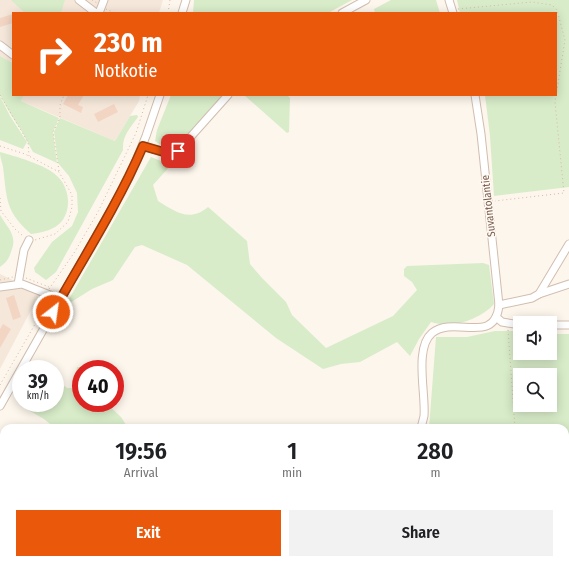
<!DOCTYPE html>
<style>
:root{--surface:#fff;--page:#f2f2f2;--text:#202124;--muted:#757577;--accent:#ea580c}
body{margin:0;font-family:"Fira Sans Condensed",sans-serif;background:var(--page);color:var(--text);height:100vh;display:flex;flex-direction:column;font-size:15px;white-space:nowrap}
*{box-sizing:border-box;margin:0}
p{font-size:13px;color:var(--muted)}
.icon{flex:none;width:22px;height:22px;fill:none;stroke:currentColor;stroke-width:2;stroke-linecap:round;stroke-linejoin:round}
.map{position:relative;flex:1;overflow:hidden}
.sheet{position:absolute;left:0px;top:424px;width:569px;height:140px;display:flex;flex-direction:column;background:var(--surface);border-radius:12px 12px 0 0;box-shadow:0 2px 10px #0003}
.sheet>*{flex:none}
.banner{position:absolute;left:12px;top:12px;width:545px;height:84px;border-radius:0px;box-shadow:0 2px 10px #0003;background:#ea580c;color:#fff;overflow:hidden}
.tools{position:absolute;left:513px;top:316px;display:grid;gap:8px}
.tools a{display:grid;place-items:center;width:44px;height:44px;border-radius:0px;background:var(--surface);box-shadow:0 2px 10px #0003;font-size:20px}
.speed{position:absolute;left:12px;top:360px;display:flex;gap:8px;font-size:20px;font-weight:700;text-align:center}
.speed>*{display:grid;place-content:center;width:52px;height:52px;border-radius:50%;background:var(--surface);box-shadow:0 2px 10px #0003;line-height:1}
.speed small{font-size:10px;font-weight:400}
.speed .limit{border:6px solid #d22;background:#fff;color:#111}
.pin{position:absolute;display:grid;place-items:center;width:34px;height:34px;color:#fff;margin:-17px;border-radius:8px;box-shadow:0 2px 6px #0006}
.me{position:absolute;width:44px;margin:-22px;rotate:30deg;stroke-linejoin:round;filter:drop-shadow(0 0 3px #0008)}
.turn{display:flex;align-items:center;gap:14px;height:84px;padding:0 16px;font-size:18px}
.turn .icon{width:52px;height:52px;stroke-width:2.5}
.turn b{display:block;font-size:28px;line-height:34px}
.eta{display:flex;justify-content:space-evenly;align-items:center;height:68px;text-align:center}
.eta b{font-size:24px;font-weight:600;line-height:28px}
.primary-button{display:flex;gap:8px;margin-top:auto;padding:8px 16px}
.primary-button a{flex:1;height:46px;border-radius:0px;background:var(--accent);color:#fff;font-size:16px;font-weight:600;line-height:46px;text-align:center}
.primary-button a+a{background:var(--page);color:var(--text)}
.map>svg:first-child{display:block}
.residential{fill:#f5e8da}
.green{fill:#d8ecc9;fill-rule:evenodd}
.building{fill:#f3d5c3}
.lines{fill:none;stroke-linecap:round;stroke-linejoin:round}
.minor-casing{stroke:#d1beb0;stroke-width:9}
.path{stroke:#d9b8a5;stroke-width:1;stroke-dasharray:1 3;stroke-linecap:butt}
.minor{stroke:#fff;stroke-width:7}
.route-casing{stroke:#983908;stroke-width:10}
.route{stroke:#ea580c;stroke-width:7}
.labels{text-anchor:middle;stroke-width:3;stroke-linejoin:round;paint-order:stroke}
.street-label{font-size:11px;fill:#7a5c4d;stroke:#fffaf3}
</style>
<div class="map">
<svg width="569" height="564" viewBox="0 0 569 564">
<rect width="100%" height="100%" fill="#fdf6ec"/>
<g class="residential">
<polygon points="0,0 13,0 28,13 13,13 13,63 0,56"/>
<polygon points="56,0 163,0 159,13 53,13"/>
<polygon points="24,95 140,95 139,101 115,141 21,101"/>
<polygon points="0,274 40,293 0,369"/>
<polygon points="0,451 4,453 4,560 229,560 227,564 0,564"/>
</g>
<g class="green">
<polygon points="11,0 65,0 61,13 25,13"/>
<polygon points="194,0 352,0 328,13 193,13"/>
<polygon points="391,0 436,0 440,13 375,13 374,9"/>
<polygon points="457,0 569,0 569,187 494,196 490,136 485,95 556,95 556,13 460,13"/>
<polygon points="0,56 13,63 13,95 24,95 21,101 59,118 53,132 57,163 33,152 21,130 11,115 0,95"/>
<polygon points="171,95 225,95 178,146 167,149 155,141 157,130"/>
<polygon points="244,95 287,95 290,98 289,132 287,133"/>
<polygon points="0,96 10,116 27,142 23,149 0,140"/>
<path d="M 137,115 L 138,117 C 130,128 122,136 123,150 L 56,272 L 46,280 L 35,272 L 34,268 L 52,242 L 72,226 L 78,212 L 77,193 L 69,176 L 58,163 L 54,132 L 60,118 L 115,141 L 130,116 Z"/>
<path d="M 0,152 C 14,156 47,165 57,176 C 69,187 72,208 62,221 C 55,230 41,233 31,234 C 5,211 7,199 3,167 C 2,161 0,158 0,152 Z"/>
<path d="M 151,157 L 171,165 L 153,185 L 158,201 C 175,211 189,223 208,207 L 247,241 L 250,264 L 262,278 L 286,302 L 292,315 L 326,348 L 393,316 L 417,290 L 412,282 L 404,276 L 404,269 L 407,266 L 483,263 L 489,265 L 494,304 C 480,320 451,329 431,322 L 419,339 L 410,356 L 397,342 L 360,362 L 341,364 L 323,369 L 276,338 L 187,265 L 142,245 L 135,247 L 113,280 L 92,289 L 65,306 Z"/>
<path d="M 0,215 C 7,227 17,235 12,249 C 9,258 8,261 0,267 Z"/>
<path d="M 495,331 L 520,331 L 520,353 L 550,353 L 550,334 L 569,334 L 569,564 L 431,564 L 431,560 L 565,560 L 565,428 L 429,428 L 436,337 L 467,337 ZM 520,375 L 550,375 L 550,405 L 520,405 Z"/>
<polygon points="77,367 88,369 81,369 81,403 106,403 121,417 128,428 55,428 44,419 23,407 19,401 18,392 21,384 21,403 55,403 55,379 67,388 74,388"/>
</g>
<g class="building">
<polygon points="13,14 13,23 0,27 0,18"/>
<polygon points="68,95 84,95 78,105 83,107 81,113 63,104"/>
<polygon points="114,104 118,112 98,122 94,114"/>
<polygon points="14,295 21,317 13,320 6,298"/>
<polygon points="3,324 11,329 0,348 0,329"/>
</g>
<g class="lines">
<defs>
<g id="minor">
<polyline points="79,0 96,13"/>
<polyline points="449,0 453,13"/>
<polyline points="99,13 104,0"/>
<polyline points="182,13 186,0"/>
<polyline points="342,13 366,0"/>
<polyline points="0,45 13,55"/>
<polyline points="143,146 167,153 178,151 228,95"/>
<polyline points="18,284 24,250 29,240"/>
<polyline points="0,287 22,284 60,299"/>
<polyline points="539,294 569,284"/>
<polyline points="499,305 532,298 539,294 569,244"/>
<polyline points="496,317 502,322 520,325"/>
<polyline points="550,325 569,325"/>
<polyline points="0,406 129,178 146,136 160,95"/>
<path d="M 421,428 C 422,424 423,420 424,416 C 426,394 414,348 432,333 C 455,315 495,346 499,305 L 481,134 L 475,95"/>
<polyline points="91,560 98,564"/>
<polyline points="22,564 25,560"/>
<polyline points="159,564 165,560"/>
</g>
</defs>
<use href="#minor" class="minor-casing"/>
<g class="path">
<polyline points="92,0 97,3"/>
<polyline points="106,9 115,13"/>
<polyline points="458,9 532,2 552,5 557,10 565,40 555,102 564,193 495,201"/>
<polyline points="168,13 170,0"/>
<polyline points="0,95 28,142 29,156"/>
<polyline points="0,146 25,154 59,172 72,195 72,207 68,222 55,234 35,240"/>
<polyline points="59,171 53,132 60,118 60,105 64,95"/>
<polyline points="0,198 1,211 15,229 23,236"/>
<polyline points="26,278 49,287"/>
<polyline points="0,280 13,277"/>
<polyline points="49,289 74,253 98,212 136,133 148,95"/>
<polyline points="508,330 515,428"/>
<polyline points="0,385 34,326 44,299"/>
<polyline points="426,560 426,564"/>
<polyline points="530,560 530,564"/>
</g>
<use href="#minor" class="minor"/>
</g>
<g class="lines">
<defs>
<path id="route" d="M 53,312 C 84,257 118,204 143,146 L 167,153 L 178,151"/>
</defs>
<use href="#route" class="route-casing"/>
<use href="#route" class="route"/>
</g>
<g class="labels">
<g class="street-label">
<text transform="translate(488 206) rotate(-96)" y="4">Suvantolantie</text>
</g>
</g>
</svg>
<div class="tools">
<a><svg class="icon" aria-label="sound" viewBox="0 0 24 24"><path d="M4 9h4l5-4v14l-5-4H4zM17 9q2 3 0 6"/></svg></a>
<a><svg class="icon" aria-label="search" viewBox="0 0 24 24"><circle cx="10" cy="10" r="6"/><path d="M15 15l6 6"/></svg></a>
</div>
<div class="speed"><div>39<small>km/h</small></div><div class="limit">40</div></div>
<div class="pin" style="left:178px;top:151px;background:#d93025"><svg class="icon" aria-label="arrive" viewBox="0 0 24 24"><path d="M6 21V4h12l-3 4 3 4H6"/></svg></div>
<svg class="me" style="left:53px;top:312px" viewBox="-20 -20 40 40"><circle r="17" fill="#ea580c" stroke="#fff" stroke-width="3"/><path d="M0-11L8 9 0 5-8 9z" fill="#fff"/></svg>
<div class="banner">
<div class="turn"><svg class="icon" aria-label="right" viewBox="0 0 24 24"><path d="M7 20v-9h11M14 6l5 5-5 5"/></svg><div><b>230 m</b>Notkotie</div></div>
</div>
<section class="sheet">
<div class="eta">
<div><b>19:56</b><p>Arrival</p></div>
<div><b>1</b><p>min</p></div>
<div><b>280</b><p>m</p></div>
</div>
<div class="primary-button"><a>Exit</a><a>Share</a></div>
</section>
</div>
